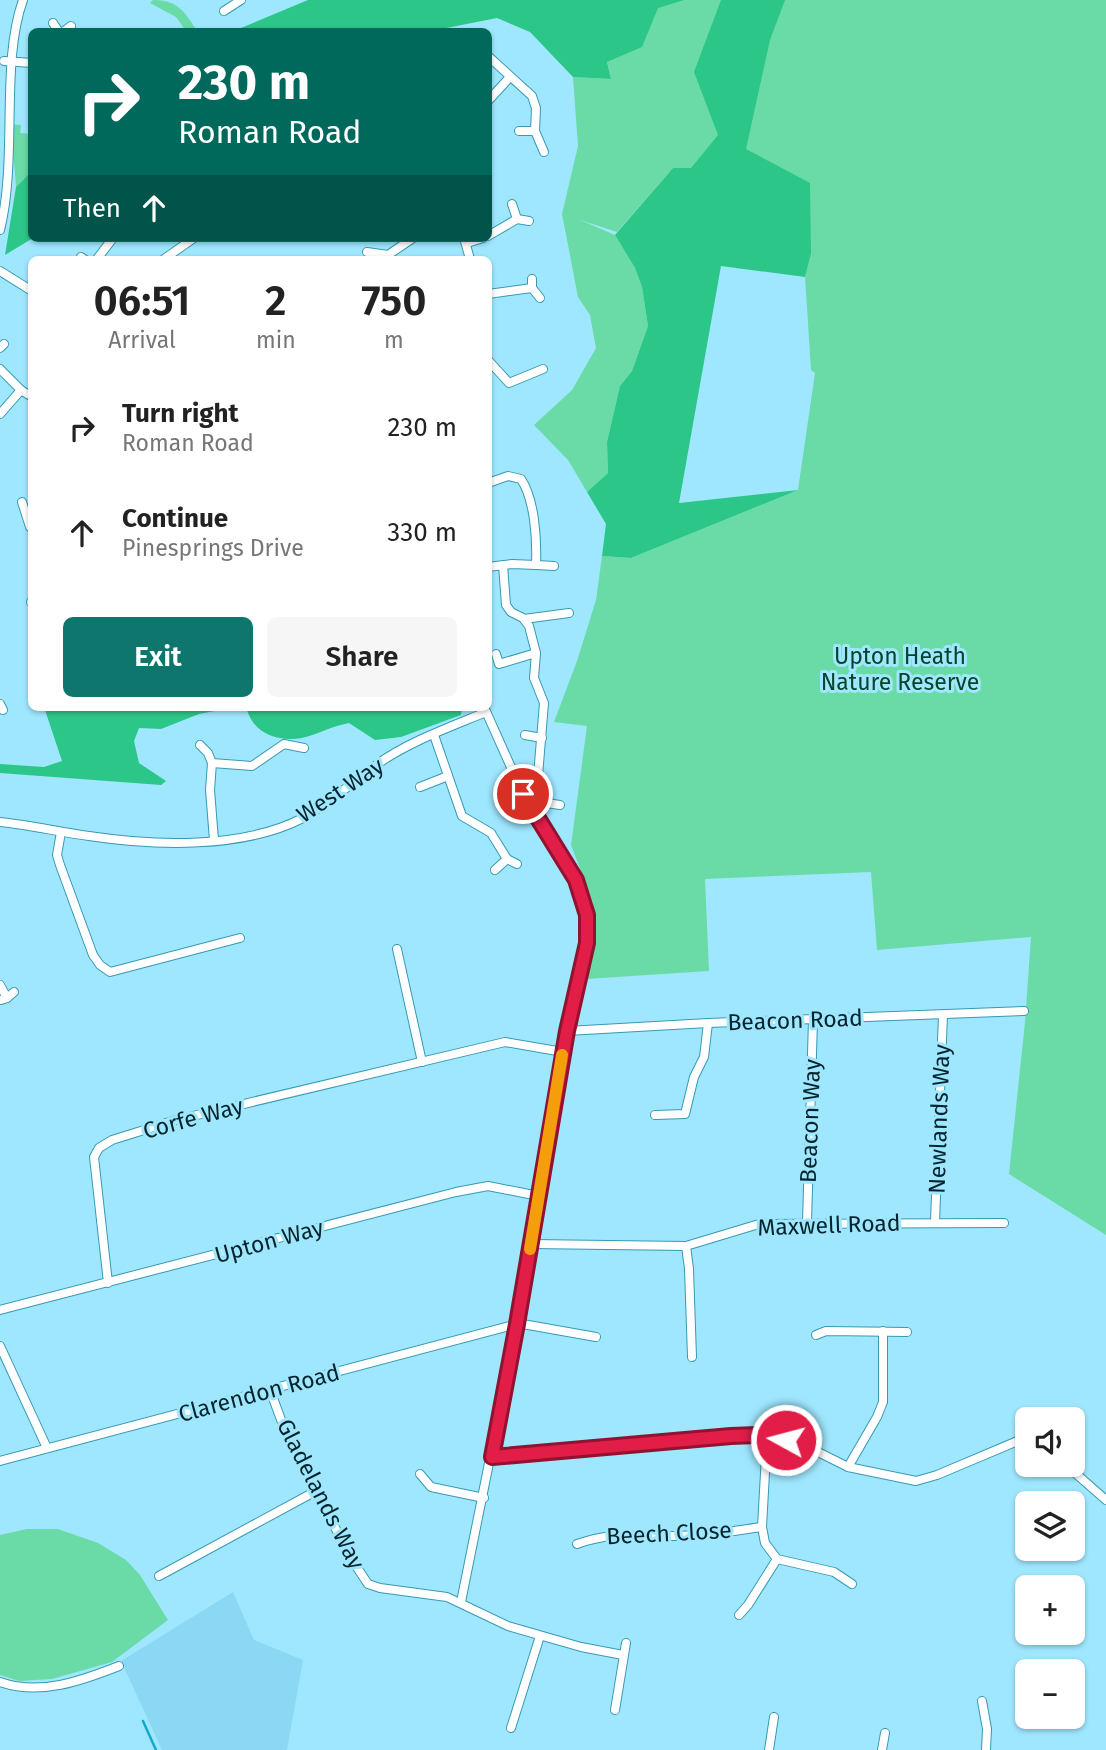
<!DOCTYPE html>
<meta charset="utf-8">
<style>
:root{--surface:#fff;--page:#f6f6f6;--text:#222;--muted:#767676;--accent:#0f766e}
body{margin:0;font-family:"Fira Sans",sans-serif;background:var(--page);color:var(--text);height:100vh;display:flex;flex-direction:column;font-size:26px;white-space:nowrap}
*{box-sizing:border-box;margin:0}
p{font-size:23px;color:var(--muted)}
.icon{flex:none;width:38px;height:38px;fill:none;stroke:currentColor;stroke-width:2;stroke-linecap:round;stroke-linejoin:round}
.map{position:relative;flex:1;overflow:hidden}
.drawer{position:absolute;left:28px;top:256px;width:464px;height:455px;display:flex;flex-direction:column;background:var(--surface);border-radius:10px;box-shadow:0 2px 5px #0004}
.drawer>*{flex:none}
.guide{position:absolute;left:28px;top:28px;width:464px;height:214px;border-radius:10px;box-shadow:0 2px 5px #0004;background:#00695c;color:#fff;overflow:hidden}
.controls{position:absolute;left:1015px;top:1407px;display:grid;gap:14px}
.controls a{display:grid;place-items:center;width:70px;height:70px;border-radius:10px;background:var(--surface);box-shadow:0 2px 5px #0004;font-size:35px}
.pin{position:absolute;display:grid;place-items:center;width:60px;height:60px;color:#fff;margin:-30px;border:4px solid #fff;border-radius:50%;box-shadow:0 2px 7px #0007}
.me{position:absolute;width:77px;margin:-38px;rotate:277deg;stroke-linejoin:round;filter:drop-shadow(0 0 5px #0008)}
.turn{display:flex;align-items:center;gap:24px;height:147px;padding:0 35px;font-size:32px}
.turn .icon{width:91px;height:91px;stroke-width:2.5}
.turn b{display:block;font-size:49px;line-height:60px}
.then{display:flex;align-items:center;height:66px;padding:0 35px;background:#0003;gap:14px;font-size:26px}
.eta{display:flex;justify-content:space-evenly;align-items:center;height:119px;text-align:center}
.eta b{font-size:42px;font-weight:600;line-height:49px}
.action{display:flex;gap:14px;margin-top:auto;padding:14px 35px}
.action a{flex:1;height:80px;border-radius:10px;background:var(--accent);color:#fff;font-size:28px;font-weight:600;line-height:80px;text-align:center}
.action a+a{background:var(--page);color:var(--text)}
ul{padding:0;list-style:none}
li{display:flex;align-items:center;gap:21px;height:105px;padding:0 35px}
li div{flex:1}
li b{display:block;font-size:26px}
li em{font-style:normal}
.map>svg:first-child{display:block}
.built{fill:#8ad8f3}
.green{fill:#6adba6}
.forest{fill:#2cc688}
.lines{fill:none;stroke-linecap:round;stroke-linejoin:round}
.stream{stroke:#12a9cd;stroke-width:2.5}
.street-casing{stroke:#3799b5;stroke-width:10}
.street{stroke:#fff;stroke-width:8}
.route-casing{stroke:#92132f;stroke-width:18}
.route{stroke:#e11d48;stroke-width:12}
.slow{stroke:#f59e0b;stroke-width:12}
.labels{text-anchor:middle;stroke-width:6;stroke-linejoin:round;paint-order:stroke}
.park-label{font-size:23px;fill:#06442c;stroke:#9fe7ff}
.street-label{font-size:23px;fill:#05242d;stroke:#9fe7ff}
</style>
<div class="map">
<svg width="1106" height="1750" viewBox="0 0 1106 1750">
<rect width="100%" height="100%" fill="#9fe7ff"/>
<polygon class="built" points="233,1592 254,1640 303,1660 287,1750 162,1750 121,1661"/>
<g class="green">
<path d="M 153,0 C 178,0 185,12 197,31 L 186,31 L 176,17 L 150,3 Z"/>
<polygon points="593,0 1106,0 1106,1235 1009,1174 1025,1022 1031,937 877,950 871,872 705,879 709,971 586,979 593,903 571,845 587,726 554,722 577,661 596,600 602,556 631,558 798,490 815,373 811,370 805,277 811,254 691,169 673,168 617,232 580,220 615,235 635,268 642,287 648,326 632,371 620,386 607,442 608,473 587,492 568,460 534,425 572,390 596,348 590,315 578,297 562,214 578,146 573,77 611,79"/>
<polygon points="11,124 21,125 20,133 31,134 31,172 16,187"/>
<polygon points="27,1529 58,1529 98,1543 126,1560 140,1575 168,1620 112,1662 52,1679 19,1681 0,1675 0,1535"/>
</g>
<g class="forest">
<polygon points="308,0 684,0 658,8 642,47 607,62 611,79 573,77 530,32 497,18 426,32 234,31"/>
<polygon points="721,0 785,0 770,40 746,149 810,183 811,254 805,277 721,266 679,503 798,490 631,558 602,556 606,524 587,492 608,473 607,442 620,386 632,371 648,326 642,287 635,268 615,235 673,168 691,168 718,135 694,72"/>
<polygon points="31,172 33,238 5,255 16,187"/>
<polygon points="44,707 235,707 199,714 161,729 139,728 134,741 139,763 166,781 161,785 0,773 0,764 44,767 62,761"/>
<path d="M 246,707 L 462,707 L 461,715 L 401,737 L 375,740 L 349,723 C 331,726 317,735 302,738 C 277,742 253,734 246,707 Z"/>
</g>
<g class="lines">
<polyline class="stream" points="143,1721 156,1750"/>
<defs>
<g id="street">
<polyline points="224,11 241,0"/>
<polyline points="53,23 59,32"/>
<polyline points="63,32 71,26"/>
<polyline points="488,56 532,96 536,108 535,131"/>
<polyline points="4,61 32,63"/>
<polyline points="488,101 510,77"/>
<polyline points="519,131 535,131 544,152"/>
<polyline points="512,204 517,219 529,221"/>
<path d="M 0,230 C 18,158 0,64 23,0"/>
<polyline points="488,236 517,219"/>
<polyline points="464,238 470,259"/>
<polyline points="467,243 483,238"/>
<polyline points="367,252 388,255 390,259"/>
<polyline points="388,255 413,238"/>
<polyline points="81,257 84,259"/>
<polyline points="97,259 113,238"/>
<polyline points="164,259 194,238"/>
<polyline points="0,271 32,291"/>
<polyline points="532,279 532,288 540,298"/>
<polyline points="488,294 532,288"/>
<polyline points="0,348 4,344"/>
<polyline points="488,360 509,383 543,369"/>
<polyline points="0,369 21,390 32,397"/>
<polyline points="0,414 21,390"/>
<path d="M 488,483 L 508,476 L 521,479 C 535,500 537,540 536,565 L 512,564 L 488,567"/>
<polyline points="22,502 30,527"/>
<polyline points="503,565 506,605 511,612 523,618 529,626 536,653 534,678 544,703 537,788 546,803 560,805"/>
<polyline points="536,565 554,566"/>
<polyline points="31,602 32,602"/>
<polyline points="524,619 569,613"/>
<polyline points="496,654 499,664 536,653"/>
<polyline points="0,704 3,710"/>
<polyline points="434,735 462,816 491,833 507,859 517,864"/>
<polyline points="525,735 542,738"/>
<polyline points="200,745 208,753 212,763 210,790 214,840"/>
<polyline points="212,763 252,766 284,744 304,748"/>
<polyline points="420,787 448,776"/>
<path d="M 0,822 C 30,825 59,832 89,836 C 155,846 243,849 303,818 C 330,803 351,783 376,765 C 408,742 450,727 486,712"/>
<polyline points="61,832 57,855 60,865 93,955 100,965 110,972 240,938"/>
<polyline points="495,870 507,859"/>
<polyline points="397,949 422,1062"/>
<polyline points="0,985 7,998"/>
<polyline points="1,1000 7,998 14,992"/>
<polyline points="567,1031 708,1023 1024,1011"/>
<polyline points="655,1115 685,1114 694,1077 704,1057 708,1023"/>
<polyline points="807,1222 813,1020"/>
<polyline points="935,1222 943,1015"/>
<polyline points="531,1244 686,1246 759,1224 1004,1223"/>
<polyline points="686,1246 689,1269 692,1357"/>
<polyline points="108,1283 94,1157 99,1148 112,1140 176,1120 505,1042 563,1052"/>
<polyline points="0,1310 456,1192 488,1186 539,1196"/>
<polyline points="517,1323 596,1337"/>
<polyline points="816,1335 826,1331 907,1332"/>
<polyline points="0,1346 47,1448"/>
<polyline points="270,1390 283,1425 316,1491 352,1560 368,1584 380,1588 447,1597 508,1626 581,1647 623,1655"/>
<polyline points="767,1437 762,1527 765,1543 777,1559 834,1572 852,1584"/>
<polyline points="492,1457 672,1440 757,1435 800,1443 848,1467 916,1481 937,1475 1027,1437"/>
<polyline points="0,1461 517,1324"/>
<polyline points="1066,1465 1106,1500"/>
<polyline points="848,1467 877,1417 883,1402 883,1331"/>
<polyline points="420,1474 431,1487 484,1498"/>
<path d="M 577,1544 C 613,1531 637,1537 674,1536 C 704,1536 733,1531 762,1527"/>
<polyline points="159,1576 316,1491"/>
<polyline points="461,1602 517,1324 567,1031 587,943 587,915 576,880 523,794 484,707"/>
<polyline points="739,1615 748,1605 777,1559"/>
<path d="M 0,1682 C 40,1696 81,1681 119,1666"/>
<polyline points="982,1701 987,1729 986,1750"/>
<polyline points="615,1710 626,1643"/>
<polyline points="511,1728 540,1636"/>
<polyline points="769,1750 774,1717"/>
<polyline points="882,1750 885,1733"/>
</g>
</defs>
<use href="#street" class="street-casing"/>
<use href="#street" class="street"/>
</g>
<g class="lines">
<defs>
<polyline id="route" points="523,794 576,880 587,915 587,943 567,1031 517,1324 492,1457 731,1436 757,1435 786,1440"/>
</defs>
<use href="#route" class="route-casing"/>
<use href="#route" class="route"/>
<polyline class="slow" points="530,1249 562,1055"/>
</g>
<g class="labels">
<g class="park-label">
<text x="900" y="664">Upton Heath<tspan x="900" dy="26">Nature Reserve</tspan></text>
</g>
<g class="street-label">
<text transform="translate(340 790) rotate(-33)" y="8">West Way</text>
<text transform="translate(795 1020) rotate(-2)" y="8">Beacon Road</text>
<text transform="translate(193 1118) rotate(-15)" y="8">Corfe Way</text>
<text transform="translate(939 1119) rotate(-88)" y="8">Newlands Way</text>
<text transform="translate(810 1121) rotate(-88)" y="8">Beacon Way</text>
<text transform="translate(829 1225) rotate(-2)" y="8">Maxwell Road</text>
<text transform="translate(269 1241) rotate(-15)" y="8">Upton Way</text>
<text transform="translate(259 1393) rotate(-15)" y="8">Clarendon Road</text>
<text transform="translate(321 1494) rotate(63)" y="8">Gladelands Way</text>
<text transform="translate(669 1533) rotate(-3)" y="8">Beech Close</text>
</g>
</g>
</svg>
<div class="controls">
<a><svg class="icon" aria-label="sound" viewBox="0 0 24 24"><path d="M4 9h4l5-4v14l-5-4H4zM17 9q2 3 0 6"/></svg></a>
<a><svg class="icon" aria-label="layers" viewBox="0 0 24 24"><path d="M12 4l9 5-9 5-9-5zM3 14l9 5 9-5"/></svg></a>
<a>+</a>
<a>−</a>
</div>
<div class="pin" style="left:523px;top:794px;background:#d93025"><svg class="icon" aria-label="arrive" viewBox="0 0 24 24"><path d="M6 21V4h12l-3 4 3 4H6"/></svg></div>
<svg class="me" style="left:786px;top:1440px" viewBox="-20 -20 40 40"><circle r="17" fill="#e11d48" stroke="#fff" stroke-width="3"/><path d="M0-11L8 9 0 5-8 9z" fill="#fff"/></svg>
<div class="guide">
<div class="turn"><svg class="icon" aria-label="right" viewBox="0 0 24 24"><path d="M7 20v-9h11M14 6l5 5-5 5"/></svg><div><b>230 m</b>Roman Road</div></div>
<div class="then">Then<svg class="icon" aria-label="ahead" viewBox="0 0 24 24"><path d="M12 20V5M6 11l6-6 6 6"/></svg></div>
</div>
<section class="drawer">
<div class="eta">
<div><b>06:51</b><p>Arrival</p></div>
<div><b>2</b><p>min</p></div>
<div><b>750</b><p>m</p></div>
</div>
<ul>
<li><svg class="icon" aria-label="right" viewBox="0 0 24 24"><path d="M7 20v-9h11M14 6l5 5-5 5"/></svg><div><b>Turn right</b><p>Roman Road</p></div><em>230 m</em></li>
<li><svg class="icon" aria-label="ahead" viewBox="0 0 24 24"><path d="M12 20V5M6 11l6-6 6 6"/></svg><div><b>Continue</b><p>Pinesprings Drive</p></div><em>330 m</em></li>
</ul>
<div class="action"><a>Exit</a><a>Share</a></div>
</section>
</div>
